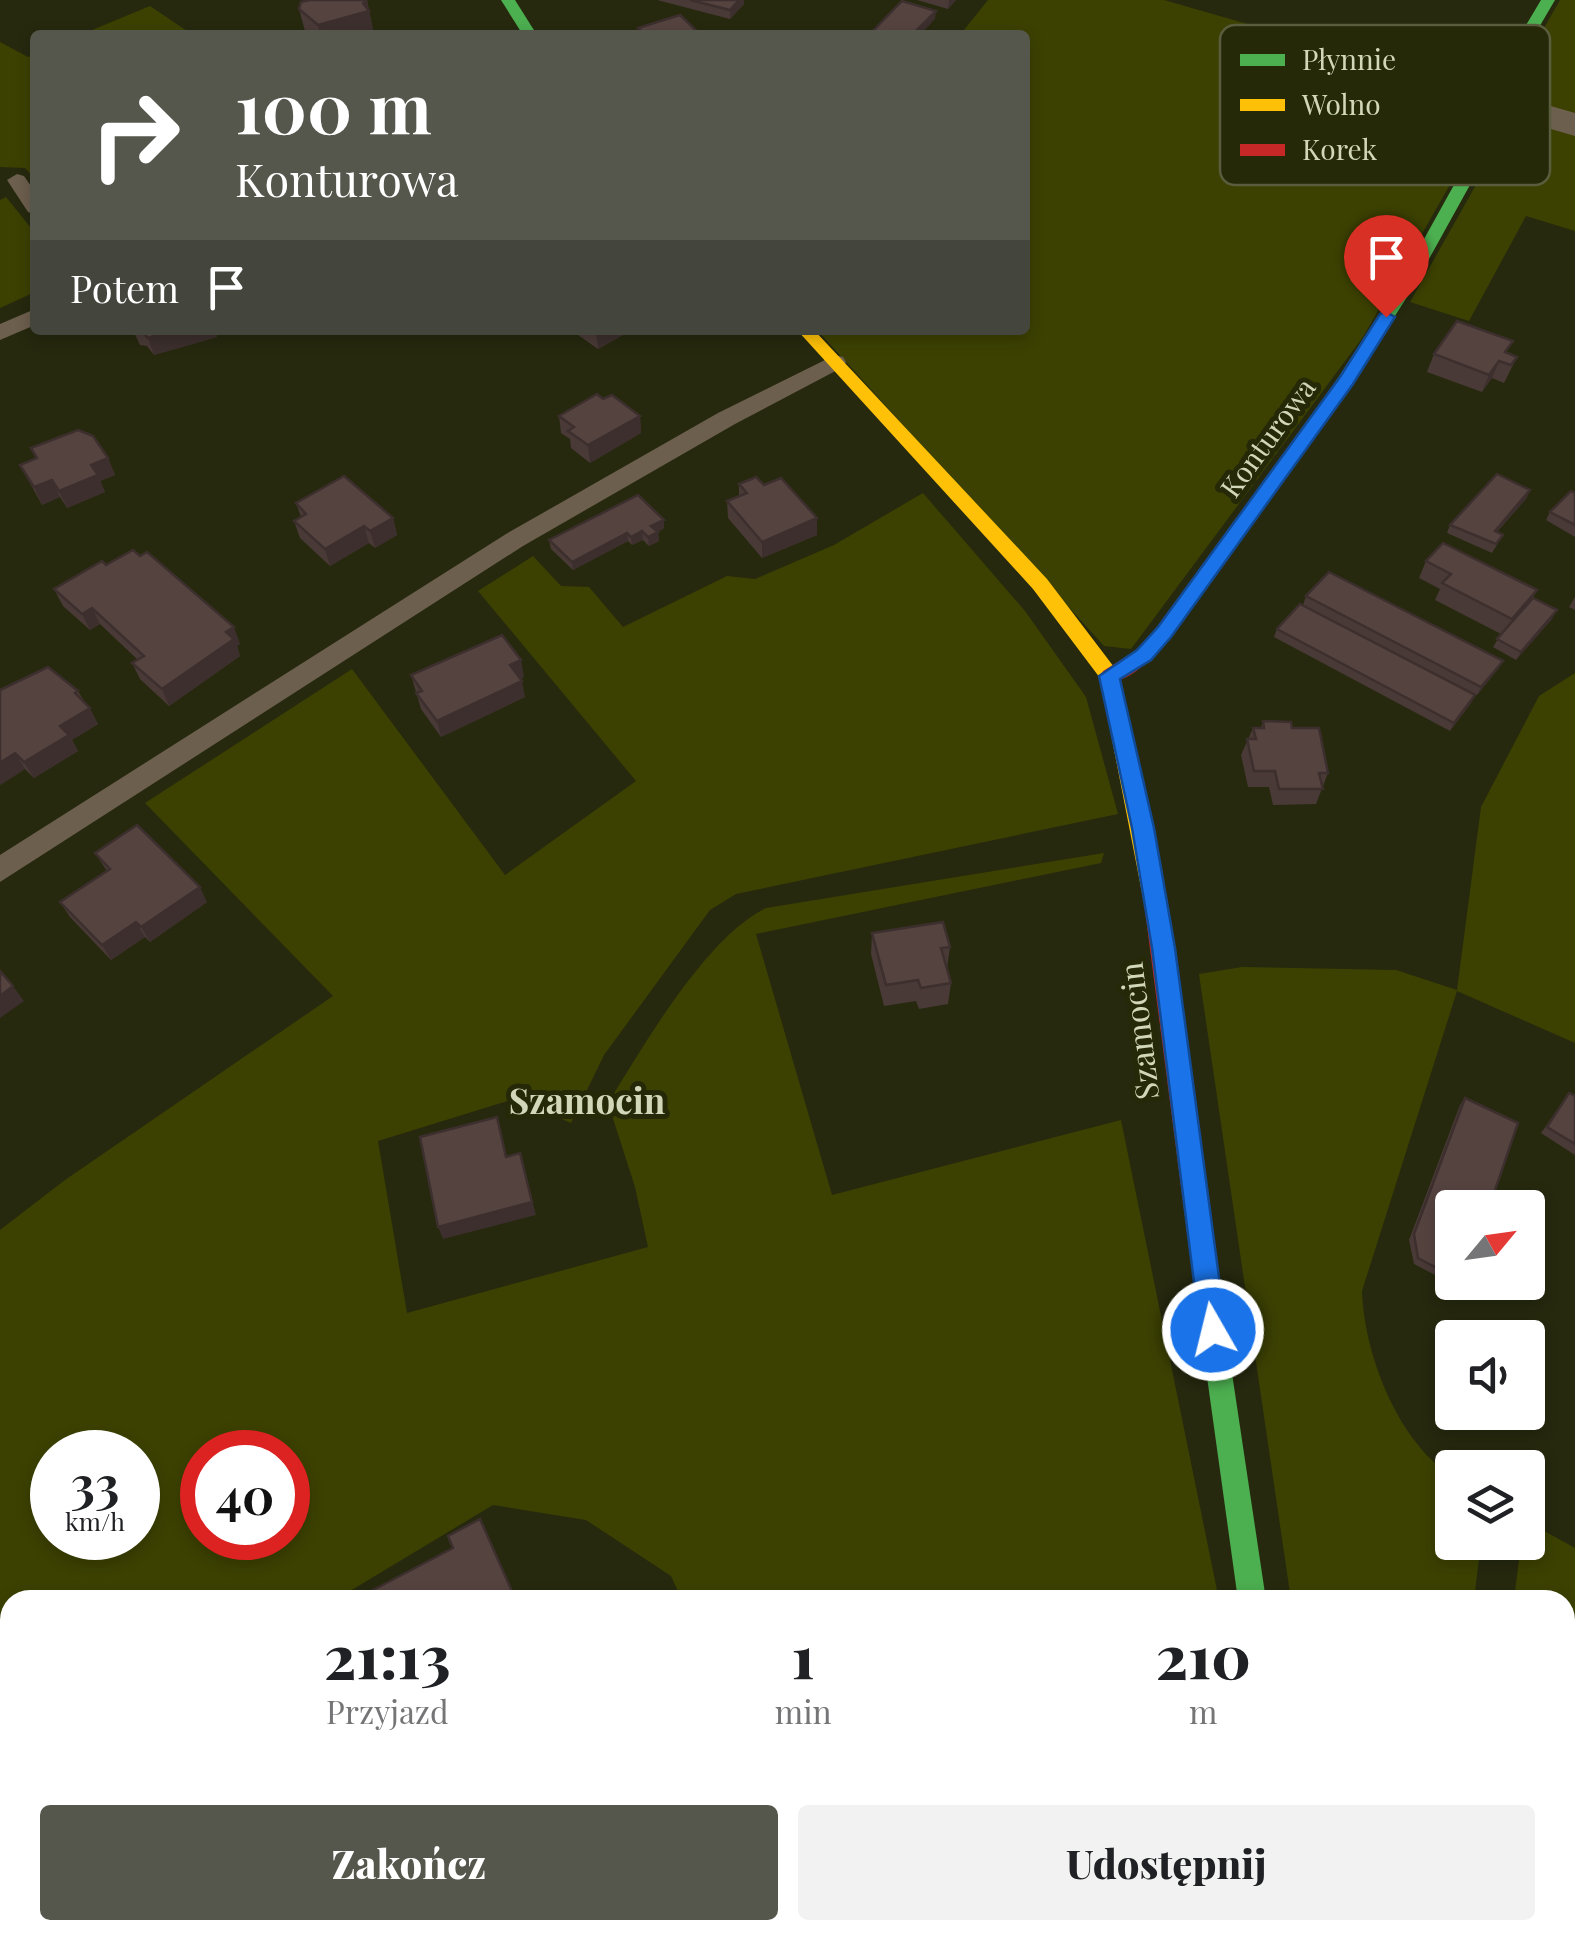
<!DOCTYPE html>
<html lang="pl">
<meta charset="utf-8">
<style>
:root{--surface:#fff;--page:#f2f2f2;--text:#202124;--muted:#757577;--accent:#55574c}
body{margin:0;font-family:"Playfair Display",serif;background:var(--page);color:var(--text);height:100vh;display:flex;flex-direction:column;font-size:38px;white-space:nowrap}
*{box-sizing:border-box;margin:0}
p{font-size:32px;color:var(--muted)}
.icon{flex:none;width:55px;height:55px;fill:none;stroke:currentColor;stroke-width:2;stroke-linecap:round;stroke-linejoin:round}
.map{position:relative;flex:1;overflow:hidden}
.drawer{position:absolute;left:0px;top:1590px;width:1575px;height:350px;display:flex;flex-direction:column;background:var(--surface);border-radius:30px 30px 0 0;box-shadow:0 5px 15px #0003}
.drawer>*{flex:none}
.hud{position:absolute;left:30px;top:30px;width:1000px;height:305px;border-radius:10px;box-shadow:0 5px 15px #0003;background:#55574c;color:#fff;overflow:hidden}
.needle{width:65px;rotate:61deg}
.buttons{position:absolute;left:1435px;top:1190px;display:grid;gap:20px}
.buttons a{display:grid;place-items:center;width:110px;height:110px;border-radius:10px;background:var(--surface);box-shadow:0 5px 15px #0003;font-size:50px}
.speed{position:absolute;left:30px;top:1430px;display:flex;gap:20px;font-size:50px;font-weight:700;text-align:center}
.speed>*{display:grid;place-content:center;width:130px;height:130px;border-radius:50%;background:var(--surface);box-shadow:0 5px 15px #0003;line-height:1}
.speed small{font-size:25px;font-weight:400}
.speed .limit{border:15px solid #d22;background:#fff;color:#111}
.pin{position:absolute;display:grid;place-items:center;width:85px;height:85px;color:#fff;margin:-102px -42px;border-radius:50% 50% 50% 0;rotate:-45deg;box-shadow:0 0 10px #0007}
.pin .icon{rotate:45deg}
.me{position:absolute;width:110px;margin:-55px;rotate:352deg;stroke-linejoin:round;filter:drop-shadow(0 0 8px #0008)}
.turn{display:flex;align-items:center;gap:35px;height:210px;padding:0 40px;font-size:45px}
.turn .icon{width:130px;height:130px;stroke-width:2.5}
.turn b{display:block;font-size:70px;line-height:85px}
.then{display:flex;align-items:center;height:95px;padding:0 40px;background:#0003;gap:20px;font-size:38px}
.eta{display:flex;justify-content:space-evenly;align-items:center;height:170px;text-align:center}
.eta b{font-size:60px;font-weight:800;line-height:70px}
.primary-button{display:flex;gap:20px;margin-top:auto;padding:20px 40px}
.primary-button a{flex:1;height:115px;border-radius:10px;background:var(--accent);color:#fff;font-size:40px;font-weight:800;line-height:115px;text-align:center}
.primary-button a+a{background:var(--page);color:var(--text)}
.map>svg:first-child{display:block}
.green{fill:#3c4102;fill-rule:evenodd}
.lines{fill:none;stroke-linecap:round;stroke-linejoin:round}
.lane{fill:#6d5f4e;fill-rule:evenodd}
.street{fill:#6d5f4e;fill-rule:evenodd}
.fast{fill:#4caf50;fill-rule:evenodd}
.slow{fill:#ffc107;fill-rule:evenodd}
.jam{fill:#c62828;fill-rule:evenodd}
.wall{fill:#493a37}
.shaded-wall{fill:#3c2f2d}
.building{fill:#554340;stroke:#3c2f2d;stroke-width:2.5}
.route{fill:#1a73e8;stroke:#114b97;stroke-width:2.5}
.labels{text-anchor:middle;stroke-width:10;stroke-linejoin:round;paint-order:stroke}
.far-street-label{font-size:28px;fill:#d1d7b8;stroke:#252908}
.street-label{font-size:32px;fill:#d1d7b8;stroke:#252908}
.neighbourhood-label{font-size:35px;font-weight:bold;fill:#d1d7b8;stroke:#252908}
.key{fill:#252908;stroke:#595d3d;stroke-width:2.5}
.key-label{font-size:28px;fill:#d1d7b8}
</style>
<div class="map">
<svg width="1575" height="1940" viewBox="0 0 1575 1940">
<rect width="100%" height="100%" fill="#26290e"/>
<g class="green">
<polygon points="988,0 1164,0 1485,92 1483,127 1363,337 1131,649 1104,646 817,330 1025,330 1025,35 960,35"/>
<polygon points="1560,0 1575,0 1575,119 1504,98"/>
<polygon points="150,6 193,35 80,35"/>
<polygon points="0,42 28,57 35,54 35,179 25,168 0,167"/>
<polygon points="1517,112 1575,130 1575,231 1526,216 1469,321 1410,302"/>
<polygon points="6,197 35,233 35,292 0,308 0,200"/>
<path d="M 923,493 L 1025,611 L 1086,697 L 1118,814 L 736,894 L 710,910 L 604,1055 L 571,1123 L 514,1099 L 378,1141 L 407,1313 L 648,1247 L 635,1187 L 608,1103 C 644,1045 706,937 766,908 L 1104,853 L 1101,863 L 756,934 L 832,1195 L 1121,1120 L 1219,1600 L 682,1600 L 671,1576 L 586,1520 L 493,1505 L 335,1600 L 10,1600 L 10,1795 L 0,1801 L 0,1230 L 65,1180 L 333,996 L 145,803 L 352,669 L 505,875 L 636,781 L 478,591 L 533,556 L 561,586 L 589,587 L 623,627 L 727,576 L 755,579 L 834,545 ZM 52,1452 L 138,1452 L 138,1538 L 52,1538 ZM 202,1452 L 288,1452 L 288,1538 L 202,1538 Z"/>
<path d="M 1575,673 L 1575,1043 L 1457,991 L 1362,1291 C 1364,1354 1398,1442 1452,1476 L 1452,1542 L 1481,1543 L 1474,1600 L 1291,1600 L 1199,974 L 1242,967 L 1396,970 L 1457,990 L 1481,807 L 1539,696 Z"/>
<polygon points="1528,1522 1575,1548 1575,1940 1410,1940 1394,1933 1397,1930 1565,1930 1565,1600 1514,1600 1521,1543 1528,1542"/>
<polygon points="795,1930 1120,1930 1105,1940 790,1940"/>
</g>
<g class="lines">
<g class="lane">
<polygon points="17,174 24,176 35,192 35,214 28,212 7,180"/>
<polygon points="35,309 35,325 0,340 0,324"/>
<polygon points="835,355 843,357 846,362 843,367 735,424 523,546 0,882 0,855 506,534 718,413"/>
</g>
<polygon class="street" points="1492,89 1575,113 1575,136 1479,108 1474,100 1479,92"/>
<g class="fast">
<polygon points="501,0 515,0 537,35 523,35"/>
<polygon points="1541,0 1555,0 1510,77 1501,129 1414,286 1342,399 1330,399 1327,395 1398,286 1485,129 1495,77"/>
<polygon points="1200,1228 1209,1232 1212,1240 1266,1600 1238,1600 1188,1240 1191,1232"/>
<polygon points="1283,1930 1315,1930 1316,1940 1284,1940"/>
</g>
<polygon class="slow" points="797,330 814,330 1047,579 1117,671 1166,903 1163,909 1147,909 1144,903 1100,678 1033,589"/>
<g class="jam">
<path d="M 1336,389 L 1345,395 L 1342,399 L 1171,637 C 1156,654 1128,687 1103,681 L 1100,676 L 1103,671 L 1137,650 L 1157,627 L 1330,391 Z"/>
<polygon points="1155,894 1163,897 1166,903 1212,1240 1209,1248 1200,1252 1191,1248 1188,1240 1144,903 1147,897"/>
</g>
</g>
<g class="wall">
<polygon points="310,0 367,0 374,35 306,35 299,9"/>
<polygon points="657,0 744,0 744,4 730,19"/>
<polygon points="917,0 956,0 948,9"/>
<polygon points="133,330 215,330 217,337 154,355 147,346 140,345"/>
<polygon points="571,330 630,330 630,331 598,349"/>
<polygon points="1508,353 1517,357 1504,383 1492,378 1482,392 1427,372 1434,354"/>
<polygon points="603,399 640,416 641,433 590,463 571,448 570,439 561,433 559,416"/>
<polygon points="31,448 108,458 115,475 100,481 105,492 67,508 60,497 42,505 20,465 36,458"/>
<polygon points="739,484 764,485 817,518 817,535 762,558 728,518 727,501 739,496"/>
<polygon points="1530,490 1526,499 1497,532 1503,535 1492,553 1447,533 1450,525"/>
<polygon points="1575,493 1575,537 1546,520 1550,512"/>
<polygon points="296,503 393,518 397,535 375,548 369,543 330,566 300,538 294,521 301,517"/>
<polygon points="664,520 664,528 658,532 659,541 649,546 643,540 632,545 628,541 573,570 551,549 549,540"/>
<polygon points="1426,561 1537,590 1533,598 1552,619 1516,660 1493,647 1501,634 1435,600 1440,589 1419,578"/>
<polygon points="106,565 240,644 237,646 240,656 169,706 140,679 132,663 138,660 100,624 90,630 63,606 54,589"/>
<polygon points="1306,596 1503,661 1498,669 1477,695 1303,605"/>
<polygon points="1575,597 1575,610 1569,607"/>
<polygon points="1277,629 1471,703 1450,731 1274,637"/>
<polygon points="411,675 524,677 520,679 525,697 441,737 421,709"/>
<polygon points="0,690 78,691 98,724 72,740 78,751 34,778 25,769 0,785"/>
<polygon points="1263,721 1292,728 1328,773 1316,804 1273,805 1269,787 1248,787 1241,755 1253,728 1261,728"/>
<polygon points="95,853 207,902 150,942 145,937 111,960 70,917 60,902 107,871"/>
<polygon points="872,933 950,947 947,968 951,983 948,1004 919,1009 916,1001 884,1006 871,954"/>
<polygon points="1569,1093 1575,1096 1575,1155 1541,1133"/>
<polygon points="1465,1098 1452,1208 1452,1282 1463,1282 1458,1287 1414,1264 1409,1240 1460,1105"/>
</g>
<g class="shaded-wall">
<polygon points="366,0 367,0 374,35 320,35 318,25 363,3"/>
<polygon points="739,0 744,0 744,4 730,19 730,10"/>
<polygon points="949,0 956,0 948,9"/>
<polygon points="936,11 935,19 920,35 912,35"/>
<polygon points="175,330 215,330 217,337 154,355 148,338"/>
<polygon points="600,330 630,330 630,331 598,349 596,332"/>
<polygon points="1499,361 1492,378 1482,392 1489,375"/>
<polygon points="640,416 641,433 590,463 588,445"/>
<polygon points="108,458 115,475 100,481 105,492 67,508 59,491 91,465"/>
<polygon points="52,480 60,497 42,505 34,487"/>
<polygon points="1530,490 1526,499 1490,539 1495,531"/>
<polygon points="393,518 397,535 375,548 370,531"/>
<polygon points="817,518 817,535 762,558 762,542"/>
<polygon points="664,520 664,528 652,535 651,526"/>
<polygon points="364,526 369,543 330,566 325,549"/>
<polygon points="642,531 643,540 632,545 631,537"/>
<polygon points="658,532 659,541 649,546 648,537"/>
<polygon points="627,533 628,541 573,570 572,562"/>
<polygon points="92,608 100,624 90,630 82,614"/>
<polygon points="1557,610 1552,619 1516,660 1521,652"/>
<polygon points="234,627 240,644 237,646 240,656 169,706 162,689 226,632"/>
<polygon points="521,660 524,677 513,682 510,665"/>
<polygon points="1503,661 1498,669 1477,695 1481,687"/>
<polygon points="522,681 525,697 441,737 437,721"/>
<polygon points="1475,695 1471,703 1450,731 1454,723"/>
<polygon points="90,708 98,724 72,740 78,751 34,778 24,762 60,726"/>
<polygon points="15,753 25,769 0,785 0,763"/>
<polygon points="200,887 207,902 150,942 141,927"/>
<polygon points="136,922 145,937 111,960 102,945"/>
<polygon points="13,986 24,1001 0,1018 0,996"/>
<polygon points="520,1153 536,1215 443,1239 438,1227"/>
<polygon points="492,1930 498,1930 493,1940 487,1940"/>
</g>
<g class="building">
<polygon points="310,0 366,0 363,3 369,11 318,25 299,9 301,2"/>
<polygon points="690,0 739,0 730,10"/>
<polygon points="902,1 936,11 912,35 869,35"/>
<polygon points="680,15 701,35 645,35 638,28"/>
<polygon points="1457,321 1513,341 1505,352 1517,357 1511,365 1499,361 1489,375 1434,354"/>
<polygon points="141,330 175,330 148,338"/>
<polygon points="597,394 603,399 612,395 640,416 588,445 568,431 574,427 559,416"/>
<polygon points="78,430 93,436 108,458 91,465 98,475 59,491 52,480 34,487 20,465 37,458 31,448"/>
<polygon points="1497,474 1530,490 1495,531 1503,535 1496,544 1450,525"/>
<polygon points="344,476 393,518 370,531 364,526 325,549 294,521 306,514 296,503"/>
<polygon points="756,477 764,485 781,478 817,518 762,542 727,501 747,493 739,484"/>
<polygon points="1571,491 1575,493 1575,525 1550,512"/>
<polygon points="638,495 664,520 651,526 658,532 648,537 642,531 631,537 627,533 572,562 549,540"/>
<polygon points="1443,543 1537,590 1512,619 1442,583 1451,574 1426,561"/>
<polygon points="133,550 140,556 147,552 234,627 226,632 234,639 162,689 132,663 144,656 92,608 82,614 54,589 102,561 106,565"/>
<polygon points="1329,572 1503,661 1481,687 1306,596"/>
<polygon points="1533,598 1557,610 1521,652 1497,639"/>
<polygon points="1300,604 1475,695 1454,723 1277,629"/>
<polygon points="502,635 521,660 510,665 522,681 437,721 416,693 422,691 411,675"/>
<polygon points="48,667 78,691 75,693 90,708 60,726 69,735 24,762 15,753 0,763 0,690"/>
<polygon points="1263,721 1291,722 1292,728 1319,728 1328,773 1319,773 1323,789 1279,789 1275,771 1254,771 1247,739 1256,739 1253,728 1264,728"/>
<polygon points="137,825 200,887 141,927 136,922 102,945 60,902 110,869 95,853"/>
<polygon points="943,922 950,947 941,948 951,983 921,988 918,980 886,985 872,933"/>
<polygon points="0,971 13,986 0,996"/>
<polygon points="1569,1093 1575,1096 1575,1144 1547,1127"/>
<polygon points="1465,1098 1518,1123 1489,1208 1452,1208 1452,1276 1418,1258 1414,1234"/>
<polygon points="497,1117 506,1157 520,1153 532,1202 438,1227 420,1137"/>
<polygon points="480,1519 515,1598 512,1600 354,1600 453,1548 448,1536"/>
<polygon points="284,1930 492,1930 487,1940 279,1940"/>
</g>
<polygon class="route" points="1386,312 1395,317 1353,384 1171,637 1151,660 1120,679 1154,828 1175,948 1226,1330 1222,1338 1213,1342 1204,1338 1200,1330 1152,948 1132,828 1099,676 1137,650 1158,627 1340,377 1380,314"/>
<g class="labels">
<g class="far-street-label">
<text transform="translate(1268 438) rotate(-54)" y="10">Konturowa</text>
</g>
<g class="street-label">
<text transform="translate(1140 1031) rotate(-97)" y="11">Szamocin</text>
</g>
<g class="neighbourhood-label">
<text x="587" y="1114">Szamocin</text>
</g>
</g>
<rect x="1220" y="25" width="330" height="160" rx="15" class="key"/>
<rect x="1240" y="54" width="45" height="12" fill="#4caf50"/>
<rect x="1240" y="99" width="45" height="12" fill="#ffc107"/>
<rect x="1240" y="144" width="45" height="12" fill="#c62828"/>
<g class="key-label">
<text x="1302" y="70">Płynnie</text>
<text x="1302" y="115">Wolno</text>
<text x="1302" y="160">Korek</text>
</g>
</svg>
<div class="buttons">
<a><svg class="needle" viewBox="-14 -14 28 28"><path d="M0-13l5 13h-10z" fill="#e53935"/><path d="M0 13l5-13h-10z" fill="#757577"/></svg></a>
<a><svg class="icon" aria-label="sound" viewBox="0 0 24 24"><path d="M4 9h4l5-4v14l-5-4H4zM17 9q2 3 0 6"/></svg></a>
<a><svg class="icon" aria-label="layers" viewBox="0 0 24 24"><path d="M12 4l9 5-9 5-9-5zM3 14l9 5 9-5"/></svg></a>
</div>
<div class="speed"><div>33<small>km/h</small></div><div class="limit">40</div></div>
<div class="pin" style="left:1386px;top:317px;background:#d93025"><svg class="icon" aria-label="arrive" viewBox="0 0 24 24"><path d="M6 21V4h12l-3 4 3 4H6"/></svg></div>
<svg class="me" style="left:1213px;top:1330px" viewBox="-20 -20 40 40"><circle r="17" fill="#1a73e8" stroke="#fff" stroke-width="3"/><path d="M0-11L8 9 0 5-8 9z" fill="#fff"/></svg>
<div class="hud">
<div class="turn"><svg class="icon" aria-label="right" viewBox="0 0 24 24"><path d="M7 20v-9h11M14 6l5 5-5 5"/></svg><div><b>100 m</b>Konturowa</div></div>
<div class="then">Potem<svg class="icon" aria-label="arrive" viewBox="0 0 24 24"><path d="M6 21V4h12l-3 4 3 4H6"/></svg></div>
</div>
<section class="drawer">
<div class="eta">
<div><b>21:13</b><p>Przyjazd</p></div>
<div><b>1</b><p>min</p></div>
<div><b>210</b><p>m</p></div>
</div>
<div class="primary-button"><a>Zakończ</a><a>Udostępnij</a></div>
</section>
</div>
